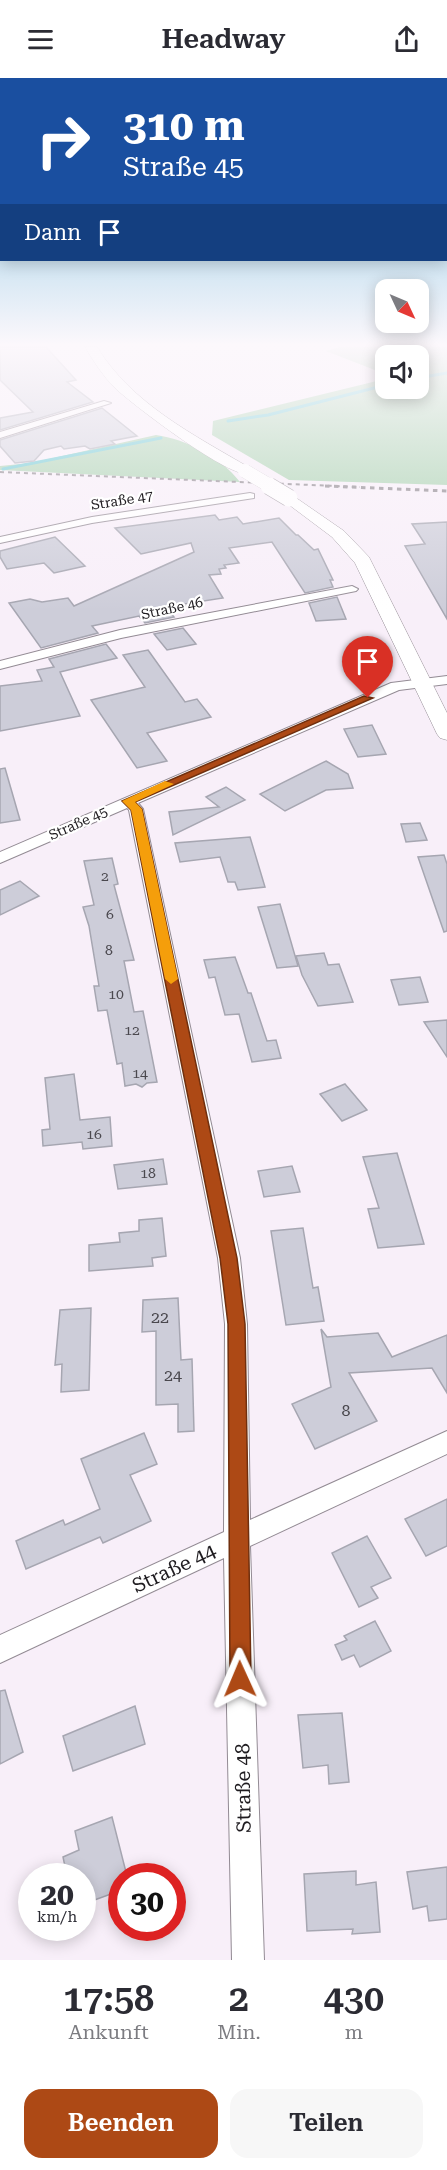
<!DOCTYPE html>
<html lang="de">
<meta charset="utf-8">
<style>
:root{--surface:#fff;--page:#f7f7f7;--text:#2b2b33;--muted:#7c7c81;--accent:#ad4915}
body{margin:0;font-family:"Roboto Serif",serif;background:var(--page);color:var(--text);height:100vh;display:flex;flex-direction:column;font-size:22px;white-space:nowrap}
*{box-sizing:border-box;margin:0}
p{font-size:20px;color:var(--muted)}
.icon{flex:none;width:33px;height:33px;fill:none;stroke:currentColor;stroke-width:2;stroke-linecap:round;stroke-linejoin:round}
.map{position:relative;height:1882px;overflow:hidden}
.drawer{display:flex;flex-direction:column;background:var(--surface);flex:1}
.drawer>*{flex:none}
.guide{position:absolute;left:0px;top:0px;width:447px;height:183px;box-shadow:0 3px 15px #0003;background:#1a4fa0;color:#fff;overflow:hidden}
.needle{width:39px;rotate:134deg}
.tools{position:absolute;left:375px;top:201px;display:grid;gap:12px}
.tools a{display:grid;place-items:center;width:54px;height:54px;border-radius:12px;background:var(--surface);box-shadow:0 3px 15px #0003;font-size:30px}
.speed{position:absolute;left:18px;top:1785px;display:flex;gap:12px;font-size:30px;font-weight:700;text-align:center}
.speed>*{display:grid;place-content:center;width:78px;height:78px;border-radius:50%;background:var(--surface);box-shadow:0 3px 15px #0003;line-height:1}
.speed small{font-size:15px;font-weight:400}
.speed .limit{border:9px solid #d22;background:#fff;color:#111}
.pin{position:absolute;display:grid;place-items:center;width:51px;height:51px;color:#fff;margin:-62px -26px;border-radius:50% 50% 50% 0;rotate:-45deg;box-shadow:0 0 6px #0007}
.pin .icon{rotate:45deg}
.me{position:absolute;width:66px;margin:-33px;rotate:359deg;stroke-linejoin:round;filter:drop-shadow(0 0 4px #0008)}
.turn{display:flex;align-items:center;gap:21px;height:126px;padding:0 24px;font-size:27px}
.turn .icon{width:78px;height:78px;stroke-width:2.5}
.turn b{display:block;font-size:42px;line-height:51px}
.then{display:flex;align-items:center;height:57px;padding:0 24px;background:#0003;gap:12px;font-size:22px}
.eta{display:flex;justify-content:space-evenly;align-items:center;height:102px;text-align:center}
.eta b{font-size:36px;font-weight:600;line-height:42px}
.button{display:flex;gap:12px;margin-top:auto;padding:12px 24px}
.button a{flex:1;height:69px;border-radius:18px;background:var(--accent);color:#fff;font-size:24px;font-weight:600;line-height:69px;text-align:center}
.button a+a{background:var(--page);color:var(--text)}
header{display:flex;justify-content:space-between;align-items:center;height:78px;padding:0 24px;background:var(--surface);font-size:27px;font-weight:600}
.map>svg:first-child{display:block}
.green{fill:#a0cea8}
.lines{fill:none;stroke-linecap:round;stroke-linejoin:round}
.stream{stroke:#58c4cd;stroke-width:3}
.building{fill:#cdcdd9;stroke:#a6a6b1;stroke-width:1.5}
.minor-casing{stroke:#938b94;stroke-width:2}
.secondary-casing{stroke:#938b94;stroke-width:1}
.minor{fill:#fff;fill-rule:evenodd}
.secondary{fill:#fff;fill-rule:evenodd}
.rail-far1{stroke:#817b82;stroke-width:2;stroke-dasharray:4 4;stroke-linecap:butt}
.rail{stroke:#817b82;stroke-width:3;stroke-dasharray:4.5 4.5;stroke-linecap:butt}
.secondary-bridge-far1-casing{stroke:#938b94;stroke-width:14;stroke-linecap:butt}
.secondary-bridge-casing{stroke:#938b94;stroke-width:18;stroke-linecap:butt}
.secondary-bridge-far1{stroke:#fff;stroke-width:14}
.secondary-bridge{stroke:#fff;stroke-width:17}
.route{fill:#ad4915;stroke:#702f0e;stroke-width:1.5}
.slow{fill:#f59e0b}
.labels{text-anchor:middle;stroke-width:4.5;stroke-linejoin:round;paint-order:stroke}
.far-street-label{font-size:14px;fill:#1f1c20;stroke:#fff}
.number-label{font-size:14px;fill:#4a484e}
.near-number-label{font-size:16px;fill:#4a484e}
.near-street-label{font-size:20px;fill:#1f1c20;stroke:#fff}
</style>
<header><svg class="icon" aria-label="menu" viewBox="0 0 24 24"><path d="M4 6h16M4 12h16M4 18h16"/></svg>Headway<svg class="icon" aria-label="share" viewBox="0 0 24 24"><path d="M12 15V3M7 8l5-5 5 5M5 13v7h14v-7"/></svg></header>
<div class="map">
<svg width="447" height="1882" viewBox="0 0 447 1882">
<rect width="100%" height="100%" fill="#f8eff9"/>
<g class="green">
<polygon points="340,269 447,269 447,407 289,402 212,357 213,343 385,301 386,310 418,310 418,278 386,278 385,296 326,273"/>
<path d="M 156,357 C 186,361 221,379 240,404 L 0,392 L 0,388 L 31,385 Z"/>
</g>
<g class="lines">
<g class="stream">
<polyline points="418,300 447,295"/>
<polyline points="228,343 268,337 386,307"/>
<polyline points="3,391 161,360"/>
</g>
</g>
<g class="building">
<polygon points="0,269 46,269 76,302 67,304 93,324 0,352 0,340 33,334 0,302"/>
<polygon points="102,330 137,358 111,363 115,366 90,371 85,368 64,371 61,368 44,372 34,383 15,385 0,368 0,362"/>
<polygon points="215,437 219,442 237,439 243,446 279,440 296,457 298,457 314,472 318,471 333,502 330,502 333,509 305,515 272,464 229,470 239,485 224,487 226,490 219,491 221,496 209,497 223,520 184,526 186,529 167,531 174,539 145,545 139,538 92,548 98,555 41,570 9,525 30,521 42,524 68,520 74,528 194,474 191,465 141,476 115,450"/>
<polygon points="447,444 447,541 405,468 425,466 412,446"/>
<polygon points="55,459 85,488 54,495 44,485 7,491 0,479 0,473"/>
<polygon points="337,519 346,541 316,543 309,525"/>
<polygon points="183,550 196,566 167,572 154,556"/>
<polygon points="106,566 117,580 60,594 80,638 0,653 0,608 42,603 37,592 54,589 49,581"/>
<polygon points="148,572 185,624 197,621 211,639 147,655 167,683 137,690 91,622 145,609 123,577"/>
<polygon points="372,647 386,676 358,679 344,651"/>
<polygon points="326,683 348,696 353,710 326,712 285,733 260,716"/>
<polygon points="5,690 20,742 0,745 0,691"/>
<polygon points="226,709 245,722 173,757 169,734 219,729 206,719"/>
<polygon points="420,745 427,762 406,764 401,746"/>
<polygon points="250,759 265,809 238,812 235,804 228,804 220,779 180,784 175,765"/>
<polygon points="444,777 447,786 447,853 444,854 418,779"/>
<polygon points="112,780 118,806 114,807 134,882 124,883 134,934 143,933 157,1004 147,1005 142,1009 136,1006 125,1008 122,985 117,986 107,932 98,933 94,908 99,908 89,848 83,829 94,827 84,783"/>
<polygon points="20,803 39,818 0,837 0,812"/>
<polygon points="280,826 298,888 277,890 258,829"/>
<polygon points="324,875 328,887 339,886 353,924 318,928 302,897 296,878"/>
<polygon points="235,879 248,915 251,915 267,963 276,962 281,980 252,984 239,936 225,937 215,899 209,900 204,882"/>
<polygon points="420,899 428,924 399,927 391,902"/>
<polygon points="447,942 447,979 424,944"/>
<polygon points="74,996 80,1042 110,1039 112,1068 83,1071 82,1064 43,1068 42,1052 50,1051 45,1000"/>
<polygon points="345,1006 367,1032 342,1043 320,1016"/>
<polygon points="397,1075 424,1166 378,1170 368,1131 379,1130 363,1079"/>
<polygon points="163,1081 167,1106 118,1111 114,1087"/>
<polygon points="292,1088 300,1114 264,1119 258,1093"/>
<polygon points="162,1140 166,1178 152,1180 153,1188 89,1193 89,1167 120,1164 119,1155 139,1153 139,1142"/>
<polygon points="303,1150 313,1210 318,1209 324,1243 286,1247 271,1153"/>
<polygon points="178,1220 181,1282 192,1281 194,1353 178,1354 178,1326 156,1327 156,1253 142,1254 143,1222"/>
<polygon points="91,1230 89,1312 61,1314 62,1286 55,1287 60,1232"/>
<polygon points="321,1251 327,1259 378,1255 392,1279 447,1257 447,1315 432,1290 349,1295 377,1343 315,1371 292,1326 331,1309"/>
<polygon points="144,1355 157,1386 130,1397 151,1443 103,1465 100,1459 26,1491 16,1463 63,1442 65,1447 100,1431 81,1381"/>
<polygon points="447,1421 447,1468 426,1478 405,1441"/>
<polygon points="367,1458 391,1500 371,1509 378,1520 359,1529 332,1475"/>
<polygon points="375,1543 391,1573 360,1589 354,1577 342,1582 335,1567 347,1562 344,1558"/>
<polygon points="5,1612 23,1674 0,1686 0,1613"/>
<polygon points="135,1628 145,1666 73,1693 63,1658"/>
<polygon points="342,1635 349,1704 329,1706 328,1687 303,1690 298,1637"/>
<polygon points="112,1739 127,1798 122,1798 122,1812 89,1824 83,1798 67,1798 63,1779 79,1772 75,1753"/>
<polygon points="447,1789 447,1841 429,1843 427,1828 413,1831 407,1794"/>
<polygon points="356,1793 356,1807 376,1804 380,1854 352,1856 353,1851 307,1853 304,1796"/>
</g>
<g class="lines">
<defs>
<g id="minor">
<polygon points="104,323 111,325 0,360 0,354"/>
<polygon points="250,415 254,416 254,420 92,445 0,465 0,459 92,439"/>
<polygon points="352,508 358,511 356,513 121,560 0,591 0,583 120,552"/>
<polygon points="447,598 447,606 399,612 138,725 143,731 240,1180 247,1246 250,1442 447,1353 447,1376 250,1468 264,1882 232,1882 224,1480 0,1585 0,1557 224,1454 225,1246 218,1180 129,732 127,730 0,785 0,774 391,605"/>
</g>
<g id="secondary">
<path d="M 85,269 L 97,269 C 132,326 194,357 250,390 L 252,393 L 250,396 C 230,401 133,327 115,310 C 103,298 94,284 85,269 Z"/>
<polygon points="289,415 344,453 369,479 447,635 447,662 440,660 437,656 355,485 332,459 284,423 281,420 284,417"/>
</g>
</defs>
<use href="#minor" class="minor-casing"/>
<use href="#secondary" class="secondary-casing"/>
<use href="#minor" class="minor"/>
<use href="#secondary" class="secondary"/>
<polyline class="rail-far1" points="0,394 360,409"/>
<polyline class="rail" points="325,408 447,413"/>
<defs>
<polyline id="secondary-bridge-far1" points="245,393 272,409"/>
<polyline id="secondary-bridge" points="269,408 289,420"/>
</defs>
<use href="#secondary-bridge-far1" class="secondary-bridge-far1-casing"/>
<use href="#secondary-bridge" class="secondary-bridge-casing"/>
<use href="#secondary-bridge-far1" class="secondary-bridge-far1"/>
<use href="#secondary-bridge" class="secondary-bridge"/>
</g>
<linearGradient id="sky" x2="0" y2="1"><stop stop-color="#6ebadd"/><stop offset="0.5" stop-color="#fcf8fc"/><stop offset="1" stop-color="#fcf8fc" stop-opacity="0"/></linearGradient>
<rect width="447" height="533" fill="url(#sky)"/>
<polygon class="route" points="364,618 373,620 135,724 142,731 237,1180 245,1246 251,1601 248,1609 240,1612 233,1609 230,1601 228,1246 220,1180 131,732 122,723"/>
<polygon class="slow" points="165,703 174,706 135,724 142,731 178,901 171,906 165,901 131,732 122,723"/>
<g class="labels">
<g class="far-street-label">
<text transform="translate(122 422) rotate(-9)" y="5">Straße 47</text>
<text transform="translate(172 530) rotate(-12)" y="5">Straße 46</text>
<text transform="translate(78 745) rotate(-24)" y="5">Straße 45</text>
</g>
<g class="number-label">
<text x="105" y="803">2</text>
<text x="110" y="841">6</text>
<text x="109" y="877">8</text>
<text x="116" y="921">10</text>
<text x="132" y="957">12</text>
<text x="140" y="1000">14</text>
<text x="94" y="1061">16</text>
<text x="148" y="1100">18</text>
</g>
<g class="near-number-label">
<text x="160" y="1245">22</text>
<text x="173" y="1303">24</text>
<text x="346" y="1338">8</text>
</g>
<g class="near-street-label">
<text transform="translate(174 1490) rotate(-25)" y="7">Straße 44</text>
<text transform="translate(243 1710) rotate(-91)" y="7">Straße 48</text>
</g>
</g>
</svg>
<div class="tools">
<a><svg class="needle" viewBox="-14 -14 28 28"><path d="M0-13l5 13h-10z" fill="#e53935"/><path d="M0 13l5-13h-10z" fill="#7c7c81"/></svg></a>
<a><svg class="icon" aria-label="sound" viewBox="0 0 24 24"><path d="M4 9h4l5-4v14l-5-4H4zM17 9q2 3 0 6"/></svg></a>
</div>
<div class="speed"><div>20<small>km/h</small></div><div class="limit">30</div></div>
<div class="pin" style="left:368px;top:620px;background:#d93025"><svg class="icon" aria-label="arrive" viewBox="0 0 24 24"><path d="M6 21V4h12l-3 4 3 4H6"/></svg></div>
<svg class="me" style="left:240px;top:1601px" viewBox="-20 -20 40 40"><path d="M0-17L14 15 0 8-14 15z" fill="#ad4915" stroke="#fff" stroke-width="4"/></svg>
<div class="guide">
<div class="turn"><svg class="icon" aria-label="right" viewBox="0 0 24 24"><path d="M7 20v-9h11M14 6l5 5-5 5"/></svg><div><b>310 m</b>Straße 45</div></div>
<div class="then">Dann<svg class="icon" aria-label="arrive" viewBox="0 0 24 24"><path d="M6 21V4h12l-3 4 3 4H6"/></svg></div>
</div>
</div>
<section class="drawer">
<div class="eta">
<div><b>17:58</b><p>Ankunft</p></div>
<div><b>2</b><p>Min.</p></div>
<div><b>430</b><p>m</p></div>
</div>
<div class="button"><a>Beenden</a><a>Teilen</a></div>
</section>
